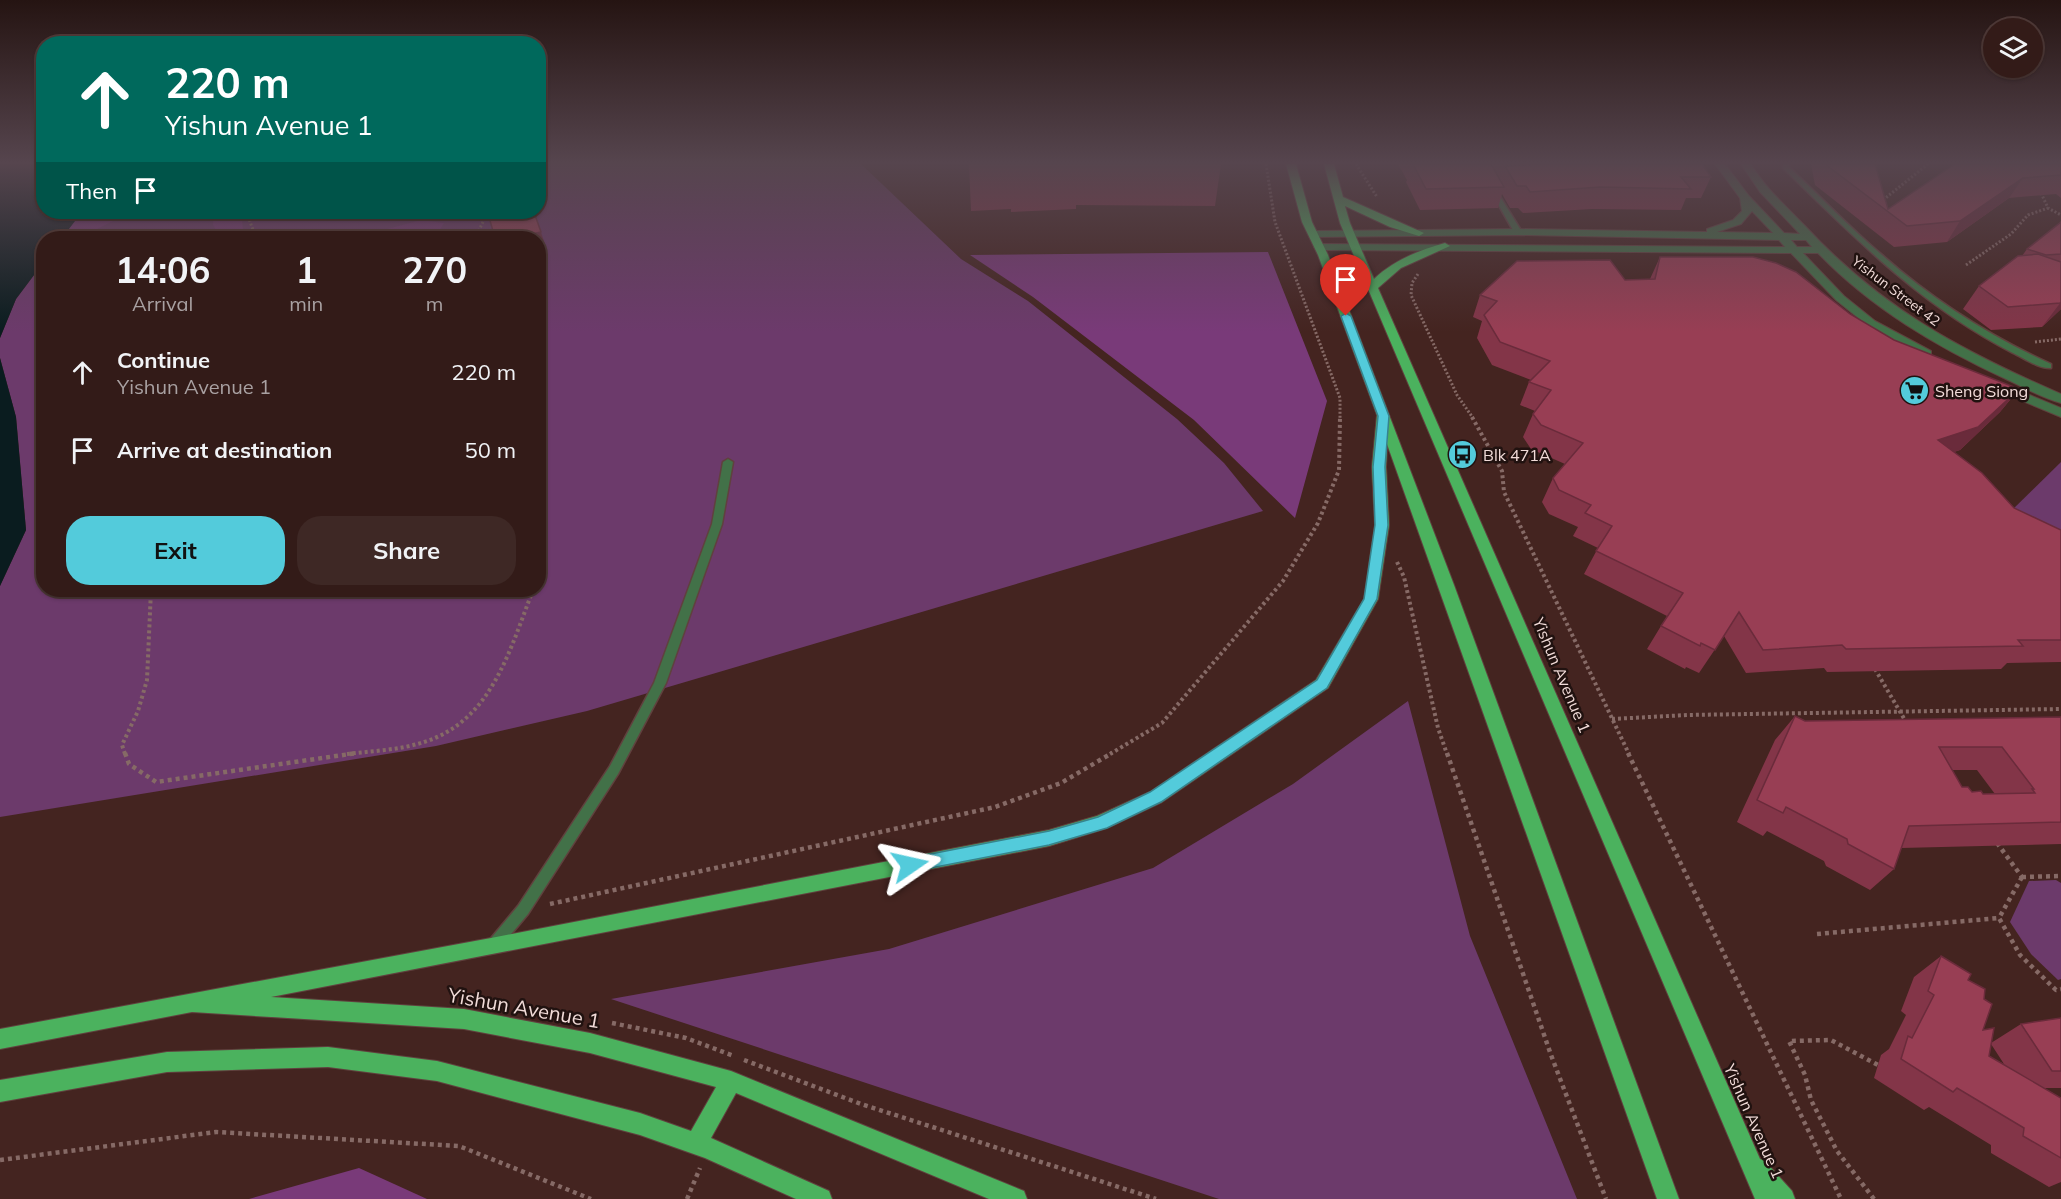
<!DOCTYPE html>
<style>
:root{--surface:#331b18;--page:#3e2825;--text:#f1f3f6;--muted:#a9a1a2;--line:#4e3937;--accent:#53cbdb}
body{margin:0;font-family:Mulish,sans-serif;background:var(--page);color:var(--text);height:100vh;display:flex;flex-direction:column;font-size:22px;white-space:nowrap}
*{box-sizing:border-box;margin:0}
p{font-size:20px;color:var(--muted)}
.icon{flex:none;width:33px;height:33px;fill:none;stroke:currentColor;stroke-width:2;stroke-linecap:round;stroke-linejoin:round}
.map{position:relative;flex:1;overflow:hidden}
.panel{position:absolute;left:36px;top:231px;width:510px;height:366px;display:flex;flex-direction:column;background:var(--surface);border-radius:24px;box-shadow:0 2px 4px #0004,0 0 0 2px var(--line)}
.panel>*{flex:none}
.hud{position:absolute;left:36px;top:36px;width:510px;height:183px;border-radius:24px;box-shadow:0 2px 4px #0004,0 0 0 2px var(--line);background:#00695c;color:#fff;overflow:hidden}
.controls{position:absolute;left:1983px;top:18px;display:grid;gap:12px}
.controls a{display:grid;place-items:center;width:60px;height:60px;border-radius:50%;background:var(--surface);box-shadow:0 2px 4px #0004,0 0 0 2px var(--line);font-size:30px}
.pin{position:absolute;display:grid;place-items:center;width:51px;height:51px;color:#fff;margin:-62px -26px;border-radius:50% 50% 50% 0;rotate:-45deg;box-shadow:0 0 6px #0007}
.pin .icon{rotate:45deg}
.me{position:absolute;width:66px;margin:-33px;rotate:79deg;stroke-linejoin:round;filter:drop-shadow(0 0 4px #0008)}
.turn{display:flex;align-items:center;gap:21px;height:126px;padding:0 30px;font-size:27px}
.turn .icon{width:78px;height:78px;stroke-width:2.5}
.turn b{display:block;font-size:42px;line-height:51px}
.then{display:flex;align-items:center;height:57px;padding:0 30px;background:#0003;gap:12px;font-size:22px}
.eta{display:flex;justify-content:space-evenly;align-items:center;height:102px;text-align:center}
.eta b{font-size:36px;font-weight:700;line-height:42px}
.primary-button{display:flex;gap:12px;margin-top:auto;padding:12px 30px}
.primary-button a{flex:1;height:69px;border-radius:24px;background:var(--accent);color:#111;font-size:24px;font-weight:700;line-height:69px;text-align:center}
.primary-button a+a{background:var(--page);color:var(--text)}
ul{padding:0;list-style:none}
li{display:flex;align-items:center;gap:18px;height:78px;padding:0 30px}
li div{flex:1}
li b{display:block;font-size:22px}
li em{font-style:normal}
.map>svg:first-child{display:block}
.green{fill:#6c3a6b}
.forest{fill:#793a79}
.water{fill:#0a1c1f}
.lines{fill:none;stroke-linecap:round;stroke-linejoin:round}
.lane-casing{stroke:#60413e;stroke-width:3}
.street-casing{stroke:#60413e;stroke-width:2}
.primary-casing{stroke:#60413e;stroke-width:2}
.path-far2{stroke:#866a66;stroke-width:3;stroke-dasharray:2 2;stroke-linecap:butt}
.path-far1{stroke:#866a66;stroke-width:4;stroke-dasharray:3 3;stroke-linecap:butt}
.path{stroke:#866a66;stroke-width:4.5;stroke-dasharray:4 4;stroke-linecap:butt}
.lane{fill:#427148;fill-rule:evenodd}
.street{fill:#427148;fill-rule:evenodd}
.primary{fill:#4bb25e;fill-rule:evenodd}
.wall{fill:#833548;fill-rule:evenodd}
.shaded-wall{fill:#6a2b3b}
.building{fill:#983e54;stroke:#6a2b3b;stroke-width:1.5;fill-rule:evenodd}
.route{fill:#53cbdb;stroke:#36848e;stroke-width:1.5}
.labels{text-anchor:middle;stroke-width:5;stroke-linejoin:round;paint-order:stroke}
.far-street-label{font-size:14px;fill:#f2dcd9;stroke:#211210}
.poi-label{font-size:16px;fill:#f2dcd9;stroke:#211210;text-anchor:start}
.street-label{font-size:16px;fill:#f2dcd9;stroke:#211210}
.near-street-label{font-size:20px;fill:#f2dcd9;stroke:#211210}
</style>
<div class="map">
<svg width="2061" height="1199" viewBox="0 0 2061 1199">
<rect width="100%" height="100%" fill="#442420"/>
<g class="green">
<polygon points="539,164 861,164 961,259 1028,301 1177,419 1224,463 1263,511 587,711 436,746 0,817 0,586 26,530 16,417 0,358 0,338 16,299 43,263 44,590 538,590 538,238 62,238 82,212 538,212"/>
<polygon points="2061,462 2061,540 2008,514"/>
<polygon points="1408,701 1470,936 1577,1199 1219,1199 611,999 889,949 1153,868 1293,784"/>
<polygon points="2056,880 2061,883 2061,979 2058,980 2031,954 2010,922 2029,881"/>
</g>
<g class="forest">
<polygon points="79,212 113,212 113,218 119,218 91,232 86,238 58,238"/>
<polygon points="214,212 260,212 242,220 243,229 258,238 221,238 213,225"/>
<polygon points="421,220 444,223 439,231 453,231 451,236 439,238 389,238 376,232"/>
<polygon points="1268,252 1327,401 1295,518 1194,420 1033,297 970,255"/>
<polygon points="359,1168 427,1199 249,1199"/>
</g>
<g class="water">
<polygon points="0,164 43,164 44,212 82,212 62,238 44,238 43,263 16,299 0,338"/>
<polygon points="0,358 16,417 26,530 0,586"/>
</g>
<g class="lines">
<defs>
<g id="lane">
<path d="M 1783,164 L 1790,164 L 1789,167 C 1820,196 1849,227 1882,255 C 1933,300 1989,336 2051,364 L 2051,368 C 2039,369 2024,358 2013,353 C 1920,305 1857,240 1783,168 Z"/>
<polygon points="1493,188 1496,190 1522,232 1521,234 1514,232 1490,190"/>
<polygon points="728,459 733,462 722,524 666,683 618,774 528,914 497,951 492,953 487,951 485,947 487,943 518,906 610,766 654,683 712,524 723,462"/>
</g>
<g id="street">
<path d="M 1715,164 L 1725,164 L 1749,196 L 1784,233 L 1800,234 L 1760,192 L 1741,164 L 1751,164 C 1765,188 1786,206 1805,226 C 1881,308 1960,350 2061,394 L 2061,403 C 2042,398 2023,387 2006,379 C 1937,347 1871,308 1818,253 L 1803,253 L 1844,296 L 1875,321 L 1931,351 L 1931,357 L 1923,357 L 1867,325 L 1836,300 L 1791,253 L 1319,250 L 1314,247 L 1319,244 L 1785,247 L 1779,240 L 1518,235 L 1313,237 L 1308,234 L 1313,231 L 1518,229 L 1707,232 L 1707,229 L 1733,220 L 1742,211 L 1740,198 ZM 1752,211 L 1773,233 L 1717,232 L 1741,224 ZM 1791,240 L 1806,240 L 1812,247 L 1797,247 Z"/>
<polygon points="1998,382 2061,408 2061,417 1994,389 1992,386 1994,383"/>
</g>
<g id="primary">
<polygon points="1286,164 1296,164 1312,222 1328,255 1454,585 1679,1199 1657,1199 1387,444 1386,467 1389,525 1378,599 1328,688 1162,802 1107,828 1049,846 271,997 464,1009 590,1033 731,1071 1024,1191 1027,1199 989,1199 736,1093 711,1138 829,1191 832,1199 796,1199 705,1158 640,1135 437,1081 328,1067 167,1072 0,1102 0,1080 167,1052 328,1047 437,1061 640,1113 691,1131 716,1087 590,1053 464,1029 192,1012 0,1049 0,1029 491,938 1049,830 1097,816 1150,792 1316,680 1364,599 1375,525 1372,467 1377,415 1318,255 1302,222"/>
<path d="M 1324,164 L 1334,164 L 1343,197 L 1424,233 L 1419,236 L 1390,227 L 1345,206 L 1350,223 L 1374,279 C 1394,260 1419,250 1445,243 L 1450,246 L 1401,268 L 1378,288 L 1760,1159 L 1765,1161 L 1792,1191 L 1795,1199 L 1755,1199 L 1340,223 Z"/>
</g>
</defs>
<use href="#lane" class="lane-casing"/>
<use href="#street" class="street-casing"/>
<use href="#primary" class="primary-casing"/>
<g class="path-far2">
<polyline points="1266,164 1275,222 1340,398 1340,418"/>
<polyline points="1356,164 1377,197"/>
<polyline points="2041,193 2048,208 2061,215"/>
<polyline points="1883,200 1928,164"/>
<polyline points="250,212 249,219 256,238"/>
<polyline points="475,238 488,212"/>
<polyline points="1966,265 2011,234 2028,215 2048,208"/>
<polyline points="1418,274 1412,283 1411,295 1457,395 1473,418"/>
<polyline points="2035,342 2061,339"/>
</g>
<g class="path-far1">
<polyline points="1472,417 1502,471 1504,492 1629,754"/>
<polyline points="1397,562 1404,577 1438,728 1447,754"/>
<polyline points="1875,669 1906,722"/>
<polyline points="1612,719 1687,715 2061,709"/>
<polyline points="125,754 122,745 138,711 147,680 151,590"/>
<path d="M 347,754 C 372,751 400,750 424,742 C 492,721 510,649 533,590"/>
<polyline points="1110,754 1162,723 1283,581 1318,523 1339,470 1340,417"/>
</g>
<g class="path">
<polyline points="125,753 129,764 156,782 357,753"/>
<polyline points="1447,753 1551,1055 1606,1199"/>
<polyline points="1628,753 1841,1199"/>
<polyline points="1997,843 2022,877"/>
<polyline points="2022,877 1999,918 2020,955 2056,990 2061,989"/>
<polyline points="2022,877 2061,876"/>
<polyline points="550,904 995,807 1061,783 1112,753"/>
<polyline points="1817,934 1999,918"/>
<polyline points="612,1023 686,1038 734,1056"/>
<polyline points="744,1060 861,1104 1156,1199"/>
<polyline points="0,1160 216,1132 459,1146 591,1199"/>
<polyline points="687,1199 700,1168"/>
<polyline points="1874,1199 1837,1151 1811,1100 1805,1075 1789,1041 1831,1040 1878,1065"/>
</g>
<use href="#lane" class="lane"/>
<use href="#street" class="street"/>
<use href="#primary" class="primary"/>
</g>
<g class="wall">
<polygon points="969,164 1221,164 1215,206 1076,205 1076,209 1011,212 1011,209 971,211"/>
<polygon points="1398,164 1702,164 1711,177 1701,198 1686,198 1681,210 1592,209 1523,213 1518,208 1510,208 1502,194 1498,208 1420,210 1406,182 1407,180"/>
<polygon points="1811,164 1875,164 1888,209 2061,164 2061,198 2056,194 2009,198 1947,242 1894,247 1815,185"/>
<polygon points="2061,222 2061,309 2042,327 1991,330 1963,309 1979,286 2022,256 2027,249"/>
<polygon points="1660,257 1850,314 1894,340 2019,389 2000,412 1960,450 1954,452 2014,508 2061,530 2061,662 2007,663 2001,669 1827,672 1824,668 1746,673 1724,636 1699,673 1686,667 1685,669 1647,649 1667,616 1584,574 1598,548 1573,536 1578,527 1549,514 1542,502 1553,478 1565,464 1531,449 1523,437 1533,414 1535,411 1520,405 1529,382 1531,380 1492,365 1477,338 1482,321 1473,317 1480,295 1625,280 1650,279"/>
<path d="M 1795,716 L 1805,721 L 2061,717 L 2061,844 L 1901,848 L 1894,869 L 1870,890 L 1826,866 L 1824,861 L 1767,831 L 1763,836 L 1737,822 L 1775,740 ZM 1952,770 L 1977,770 L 1995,794 L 1983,794 L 1972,792 L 1962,787 Z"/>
<path d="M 1941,956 L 1968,980 L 1984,999 L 1983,1030 L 1991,1043 L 2021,1024 L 2061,1018 L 2061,1088 L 2044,1088 L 2061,1098 L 2061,1182 L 2049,1187 L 1991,1153 L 1991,1145 L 1929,1107 L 1924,1110 L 1874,1078 L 1881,1055 L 1889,1049 L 1906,1015 L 1901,1011 L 1914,977 ZM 1991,1044 L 2004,1064 L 1989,1056 Z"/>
</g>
<g class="shaded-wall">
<polygon points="2023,178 2009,198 1947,242 1960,221"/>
<polygon points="534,212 545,244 538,245 538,238 512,238"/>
<polygon points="2061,302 2061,309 2042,327"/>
<polygon points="2019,389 2000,412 1960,450 1920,463 1938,440"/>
</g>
<g class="building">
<polygon points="1413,164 1491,164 1504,187 1426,189"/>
<polygon points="1545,164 1702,164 1711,177 1681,177 1691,189 1600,187 1530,192 1526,186 1517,186 1505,166"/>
<polygon points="1825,164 1875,164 1888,209 1955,164 2061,164 2061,175 2023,178 1960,221 1907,226"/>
<polygon points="514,212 534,212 541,232 512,238 495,238 489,217"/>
<polygon points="2061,222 2061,254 2046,255 2027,249"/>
<polygon points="2038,254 2061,262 2061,302 2060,303 2008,307 1979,286 2018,256"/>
<polygon points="1660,257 1753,257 1776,263 1796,272 1850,314 1894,340 2019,389 1978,427 1938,440 1982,473 2014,508 2061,530 2061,640 2018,640 2023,646 1846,649 1842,645 1763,650 1739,612 1715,650 1701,643 1700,646 1661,626 1683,593 1596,551 1612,526 1585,513 1591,505 1559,490 1553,478 1583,443 1541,425 1533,414 1551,390 1529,382 1550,361 1500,342 1484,315 1497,301 1480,295 1517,261 1610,260 1625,280 1655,279"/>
<path d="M 1795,716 L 1805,721 L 2061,717 L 2061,822 L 1909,826 L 1894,869 L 1848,844 L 1847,839 L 1786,807 L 1783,813 L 1757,800 ZM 1939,747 L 2002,747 L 2034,789 L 2032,789 L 2035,793 L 1983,794 L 1981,791 L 1972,792 L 1968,787 L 1962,787 Z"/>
<polygon points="1941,956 1971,974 1968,980 1985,989 1984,999 1992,1004 1983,1030 1994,1028 1989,1056 2061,1098 2061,1158 2023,1136 2024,1128 1957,1088 1953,1092 1901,1059 1908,1036 1912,1038 1934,995 1928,991"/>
<polygon points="2061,1018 2061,1071 2052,1071 2021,1024"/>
</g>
<linearGradient id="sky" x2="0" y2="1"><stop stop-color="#251412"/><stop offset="0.49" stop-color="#56454e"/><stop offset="1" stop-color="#56454e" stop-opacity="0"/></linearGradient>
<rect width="2061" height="332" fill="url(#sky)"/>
<polygon class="route" points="1346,313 1351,316 1389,416 1385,467 1388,525 1377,599 1327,688 1161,802 1107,828 1049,845 910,872 904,870 901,865 904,860 910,858 1049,831 1098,817 1150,792 1317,680 1364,599 1375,525 1373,467 1378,416 1341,316"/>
<defs>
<symbol id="supermarket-disc" viewBox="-11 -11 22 22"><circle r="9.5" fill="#53cbdb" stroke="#211210"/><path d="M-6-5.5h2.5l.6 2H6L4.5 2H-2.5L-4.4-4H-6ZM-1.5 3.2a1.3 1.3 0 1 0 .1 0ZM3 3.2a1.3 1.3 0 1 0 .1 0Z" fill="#111"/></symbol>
<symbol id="bus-disc" viewBox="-11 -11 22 22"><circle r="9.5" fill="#53cbdb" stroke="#211210"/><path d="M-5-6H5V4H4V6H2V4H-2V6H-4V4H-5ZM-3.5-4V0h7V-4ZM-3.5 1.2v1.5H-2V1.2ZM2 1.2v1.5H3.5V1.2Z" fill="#111"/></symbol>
</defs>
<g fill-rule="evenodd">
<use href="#supermarket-disc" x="1898" y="374" width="33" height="33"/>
<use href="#bus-disc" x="1446" y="438" width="33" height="33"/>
</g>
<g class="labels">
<g class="far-street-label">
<text transform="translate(1896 291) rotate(37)" y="5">Yishun Street 42</text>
</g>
<g class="poi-label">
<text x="1935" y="397">Sheng Siong</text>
<text x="1483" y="461">Blk 471A</text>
</g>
<g class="street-label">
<text transform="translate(1562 675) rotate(67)" y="6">Yishun Avenue 1</text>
<text transform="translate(1754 1121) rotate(66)" y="6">Yishun Avenue 1</text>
</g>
<g class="near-street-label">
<text transform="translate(524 1008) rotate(10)" y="7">Yishun Avenue 1</text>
</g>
</g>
</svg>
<div class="controls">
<a><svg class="icon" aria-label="layers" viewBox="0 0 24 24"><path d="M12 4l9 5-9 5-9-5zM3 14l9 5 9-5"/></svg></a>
</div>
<div class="pin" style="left:1346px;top:316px;background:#d93025"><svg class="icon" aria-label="arrive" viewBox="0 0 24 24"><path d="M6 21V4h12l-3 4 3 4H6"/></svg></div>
<svg class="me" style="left:910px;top:865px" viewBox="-20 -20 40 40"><path d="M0-17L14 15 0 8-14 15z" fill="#53cbdb" stroke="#fff" stroke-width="4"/></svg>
<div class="hud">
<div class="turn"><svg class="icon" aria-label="ahead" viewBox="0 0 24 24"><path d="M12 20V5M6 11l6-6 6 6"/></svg><div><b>220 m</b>Yishun Avenue 1</div></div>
<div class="then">Then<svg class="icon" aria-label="arrive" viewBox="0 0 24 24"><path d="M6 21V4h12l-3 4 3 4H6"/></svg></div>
</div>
<section class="panel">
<div class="eta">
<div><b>14:06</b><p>Arrival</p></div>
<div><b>1</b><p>min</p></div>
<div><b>270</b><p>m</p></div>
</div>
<ul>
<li><svg class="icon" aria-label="ahead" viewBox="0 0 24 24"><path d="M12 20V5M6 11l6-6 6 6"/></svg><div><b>Continue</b><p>Yishun Avenue 1</p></div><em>220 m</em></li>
<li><svg class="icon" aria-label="arrive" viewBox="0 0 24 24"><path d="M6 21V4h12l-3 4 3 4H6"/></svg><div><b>Arrive at destination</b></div><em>50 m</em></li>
</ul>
<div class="primary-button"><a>Exit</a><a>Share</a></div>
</section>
</div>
